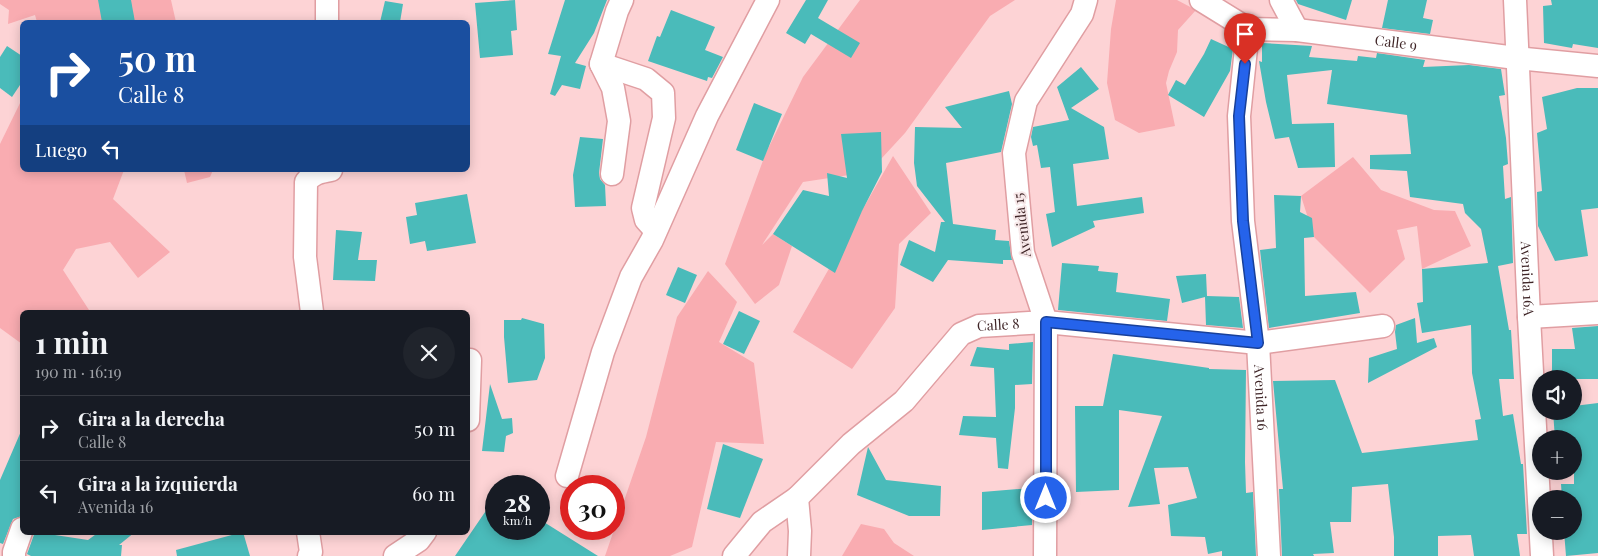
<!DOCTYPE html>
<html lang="es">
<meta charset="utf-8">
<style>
:root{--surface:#171b24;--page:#20242c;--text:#f1f3f6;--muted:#9ea1a6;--line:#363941}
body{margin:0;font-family:"Playfair Display",serif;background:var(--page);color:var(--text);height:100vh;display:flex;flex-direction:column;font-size:19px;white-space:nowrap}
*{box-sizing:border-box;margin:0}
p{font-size:16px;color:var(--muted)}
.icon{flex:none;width:28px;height:28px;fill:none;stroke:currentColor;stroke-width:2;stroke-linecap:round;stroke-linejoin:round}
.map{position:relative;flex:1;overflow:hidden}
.sheet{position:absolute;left:20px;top:310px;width:450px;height:225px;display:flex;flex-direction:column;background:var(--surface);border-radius:8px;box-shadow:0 2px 12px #0003}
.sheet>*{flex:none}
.top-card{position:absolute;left:20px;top:20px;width:450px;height:152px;border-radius:8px;box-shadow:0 2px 12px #0003;background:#1a4fa0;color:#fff;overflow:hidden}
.buttons{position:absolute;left:1532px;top:370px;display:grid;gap:10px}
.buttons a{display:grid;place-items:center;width:50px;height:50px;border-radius:50%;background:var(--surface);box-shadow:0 2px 12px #0003;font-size:25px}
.speed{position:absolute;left:485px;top:475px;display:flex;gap:10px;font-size:25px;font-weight:700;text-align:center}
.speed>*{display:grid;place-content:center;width:65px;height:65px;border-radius:50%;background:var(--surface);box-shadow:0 2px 12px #0003;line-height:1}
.speed small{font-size:12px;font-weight:400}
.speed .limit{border:8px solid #d22;background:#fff;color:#111}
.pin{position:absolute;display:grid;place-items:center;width:42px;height:42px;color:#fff;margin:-51px -21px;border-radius:50% 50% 50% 0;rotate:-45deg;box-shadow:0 0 5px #0007}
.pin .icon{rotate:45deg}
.me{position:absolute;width:55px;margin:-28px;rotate:0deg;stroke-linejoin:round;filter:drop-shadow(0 0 4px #0008)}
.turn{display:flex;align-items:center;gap:18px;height:105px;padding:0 15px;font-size:22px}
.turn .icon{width:65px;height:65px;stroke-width:2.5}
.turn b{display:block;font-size:35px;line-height:42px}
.then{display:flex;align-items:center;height:48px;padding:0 15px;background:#0003;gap:10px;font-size:19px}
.round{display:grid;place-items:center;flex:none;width:52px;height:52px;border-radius:26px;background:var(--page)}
.headline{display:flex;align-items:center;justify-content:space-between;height:85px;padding:0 15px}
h1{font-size:30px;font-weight:700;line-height:38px}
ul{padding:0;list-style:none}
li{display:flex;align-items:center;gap:15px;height:65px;padding:0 15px;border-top:1px solid var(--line)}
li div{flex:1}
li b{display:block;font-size:19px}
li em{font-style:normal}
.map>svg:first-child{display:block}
.green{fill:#f9acb1}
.building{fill:#4abbba}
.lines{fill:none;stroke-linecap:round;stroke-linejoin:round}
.minor-casing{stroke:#e09ea2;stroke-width:25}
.minor{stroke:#fff;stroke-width:22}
.route-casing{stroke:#184099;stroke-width:12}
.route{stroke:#2563eb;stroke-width:9}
.labels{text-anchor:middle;stroke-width:4;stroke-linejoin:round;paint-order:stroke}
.street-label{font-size:14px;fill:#3f2527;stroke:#f7e8e9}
</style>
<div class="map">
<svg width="1598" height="556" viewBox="0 0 1598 556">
<rect width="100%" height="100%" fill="#fdd3d5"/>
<g class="green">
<polygon points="0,0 171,0 176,22 37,22 35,15 8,24 9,10 0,4"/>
<polygon points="860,0 1015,0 990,16 905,133 869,172 803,182 762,245 773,234 792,246 779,285 755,304 725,264 765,155 803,77"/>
<polygon points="1116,0 1177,0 1196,10 1178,30 1177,52 1169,71 1166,83 1175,126 1139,133 1115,120 1107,83 1111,29"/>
<polygon points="22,99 22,170 124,170 113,199 170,252 138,278 110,242 76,249 63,270 89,310 88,312 22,312 22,344 0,328 0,144"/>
<polygon points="893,156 931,213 899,244 895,308 852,369 793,332"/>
<polygon points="1353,157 1381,190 1434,210 1455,211 1471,246 1422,269 1417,226 1397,230 1405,259 1370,293 1314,237 1301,196"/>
<polygon points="184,170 213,170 210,177 187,183"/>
<polygon points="708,271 737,302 719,342 754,363 764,444 716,442 692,547 670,556 605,556 646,437 677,317"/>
<polygon points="861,524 884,529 894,543 914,556 842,556"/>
</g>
<g class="building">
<polygon points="98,0 131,0 135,22 102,22"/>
<polygon points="515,0 517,30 511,31 513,55 480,58 475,3"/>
<polygon points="565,0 607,0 594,33 575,63 586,66 580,89 562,85 555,96 550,94 561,56 548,54"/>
<polygon points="806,0 828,0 818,18 860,43 851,58 811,34 805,44 786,33"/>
<polygon points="1296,0 1352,0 1346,20 1298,4"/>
<polygon points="1388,0 1427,0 1423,18 1433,20 1430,34 1382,28"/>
<polygon points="1551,0 1598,0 1598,48 1573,44 1572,48 1544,43 1543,6 1552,5"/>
<polygon points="385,1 403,4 400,22 380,22"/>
<polygon points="671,10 715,27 705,50 723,57 712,78 708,77 707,81 648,61 657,36 660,37"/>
<polygon points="1211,39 1233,49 1230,71 1204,117 1168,95 1176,80 1185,85 1204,54"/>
<polygon points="1262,43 1312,46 1309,57 1357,61 1358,56 1376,58 1377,53 1425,60 1423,67 1469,65 1501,69 1505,95 1499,96 1506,138 1508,164 1503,166 1505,199 1511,197 1513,263 1498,266 1509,330 1511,330 1514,379 1499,379 1503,416 1513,414 1521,464 1523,464 1527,534 1517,534 1520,556 1474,556 1471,535 1438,536 1438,556 1394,556 1394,537 1388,484 1352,487 1351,522 1330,522 1334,553 1313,554 1314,556 1282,556 1279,489 1283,489 1273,381 1335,380 1362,453 1478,440 1475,420 1481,419 1472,373 1471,325 1422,333 1417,303 1423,302 1422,269 1488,263 1481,229 1465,213 1463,204 1410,197 1407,171 1370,169 1370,155 1411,154 1407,115 1327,104 1332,70 1287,75 1292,124 1334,123 1335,167 1298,168 1289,137 1275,139 1266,102 1259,61 1262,62"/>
<polygon points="7,46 22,56 22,82 12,97 0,88 0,57"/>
<polygon points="1081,67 1099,89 1071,108 1104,127 1109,159 1073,164 1077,206 1142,197 1144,213 1093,221 1095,227 1052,247 1046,214 1055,212 1050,167 1041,168 1037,145 1033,146 1031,137 1033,127 1069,120 1057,87"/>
<polygon points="1577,88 1598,88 1598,208 1581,210 1588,256 1555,261 1538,226 1537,192 1542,191 1537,133 1547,129 1542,97"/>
<polygon points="1009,91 1012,104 1001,152 946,163 953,224 996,230 995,240 1009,241 1012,260 1003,260 1003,264 948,260 933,282 900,265 909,240 935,252 941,222 945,222 917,186 914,163 915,127 962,128 945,107"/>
<polygon points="754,103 782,114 763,161 736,150"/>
<polygon points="881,132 882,172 862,211 835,273 773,234 803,190 829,196 827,173 847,178 841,134"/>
<polygon points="580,137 603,139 599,173 600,179 605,185 606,206 575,207 573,175"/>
<polygon points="467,194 476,243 427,251 425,241 410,244 406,217 417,215 415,203"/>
<polygon points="1274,195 1301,196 1300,212 1312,218 1314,237 1304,238 1305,296 1356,292 1360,313 1269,328 1260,250 1276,248"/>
<polygon points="336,230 362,232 358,260 377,260 375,281 333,280"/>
<polygon points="1062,263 1099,266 1098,271 1118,273 1116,292 1170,299 1167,321 1058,310"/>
<polygon points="678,267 697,275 685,303 666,295"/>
<polygon points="1206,274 1207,296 1239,297 1243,328 1206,325 1205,297 1182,303 1176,276"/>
<polygon points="739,311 760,321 744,354 723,344"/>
<polygon points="522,318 544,324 545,358 537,380 508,383 504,337 504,320 521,320"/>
<polygon points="1415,318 1417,343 1434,338 1437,347 1368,383 1369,358 1397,349 1395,332 1396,325"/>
<polygon points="1598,326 1598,379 1552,379 1552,349 1575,349 1572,328"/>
<polygon points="1033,342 1032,384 1015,385 1015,408 1008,469 998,468 996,438 959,435 963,416 996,417 994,368 970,366 977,347 1009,350 1009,344"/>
<polygon points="1113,354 1209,368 1209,369 1246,370 1245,462 1246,493 1253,492 1256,556 1222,556 1222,551 1208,554 1205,537 1171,536 1168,505 1197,498 1188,467 1154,468 1160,504 1128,507 1162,416 1119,410 1119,490 1076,492 1075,406 1103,406"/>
<polygon points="490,384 502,419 512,418 513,433 506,436 504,452 482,451"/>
<polygon points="1598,403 1598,553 1566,556 1564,531 1574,531 1574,499 1562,499 1561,484 1574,484 1574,439 1555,439 1553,411 1574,411 1574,406"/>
<polygon points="22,429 22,516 13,519 3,544 0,543 0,480"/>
<polygon points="723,444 763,459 740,518 707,509"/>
<polygon points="868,447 886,480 941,486 940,516 909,516 857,495"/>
<polygon points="1032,488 1032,525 982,530 982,492"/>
<polygon points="496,496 496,529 539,529 539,519 598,556 455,556"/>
<polygon points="35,532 88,540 99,532 135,532 119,545 122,545 121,556 31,556 27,554"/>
<polygon points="243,532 250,556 177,556 176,550"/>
</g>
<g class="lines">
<defs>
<g id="minor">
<polyline points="327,0 327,22"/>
<path id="s1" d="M 1201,0 L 1248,29 L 1297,30 L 1516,58 L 1598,66"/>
<polyline points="1281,0 1297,30"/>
<path id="s2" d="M 1515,0 L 1529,317 L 1542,556"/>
<path id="s3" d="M 1248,29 L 1239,116 L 1243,221 L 1258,343 L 1269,556"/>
<polyline points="601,64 646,79 663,93 664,118 643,208 646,220 655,230"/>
<polyline points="612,174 619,121 613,88 601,64 617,11 622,0"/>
<path d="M 312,312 L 305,257 L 306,182 C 313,173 320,172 331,170"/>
<polyline points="1529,317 1598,313"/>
<polyline points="468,420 470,360"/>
<polyline points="567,476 603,352 631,277 652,240 707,116 768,0"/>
<polyline points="797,498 800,531 799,556"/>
<polyline points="308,532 311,552 309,556"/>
<polyline points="14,556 14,552 22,529"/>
<polyline points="395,556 419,540 425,532"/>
<path id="s4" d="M 734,556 L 762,522 L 797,498 L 851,444 L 904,401 L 961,334 L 979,326 L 1046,322 L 1258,343 L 1383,326"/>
<polyline points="1045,556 1046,322 1023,253 1014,153 1026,101 1082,14 1086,0"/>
</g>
</defs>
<use href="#minor" class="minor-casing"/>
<use href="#minor" class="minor"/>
</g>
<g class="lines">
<defs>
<polyline id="route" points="1046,498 1046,322 1258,343 1243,221 1239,116 1245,64"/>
</defs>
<use href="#route" class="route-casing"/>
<use href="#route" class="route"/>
</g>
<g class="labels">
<g class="street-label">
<text dy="5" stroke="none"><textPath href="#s1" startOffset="204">Calle 9</textPath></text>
<text transform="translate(1022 225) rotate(-97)" y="5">Avenida 15</text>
<text dy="5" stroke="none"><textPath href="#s2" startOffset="279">Avenida 16A</textPath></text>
<text dy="5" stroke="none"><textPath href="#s4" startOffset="358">Calle 8</textPath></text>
<text dy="5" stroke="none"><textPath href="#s3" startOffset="370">Avenida 16</textPath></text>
</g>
</g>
</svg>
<div class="buttons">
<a><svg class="icon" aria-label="sound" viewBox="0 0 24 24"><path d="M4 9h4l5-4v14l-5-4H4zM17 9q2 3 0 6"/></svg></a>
<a>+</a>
<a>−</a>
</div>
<div class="speed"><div>28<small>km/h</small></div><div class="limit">30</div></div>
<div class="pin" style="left:1245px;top:64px;background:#d93025"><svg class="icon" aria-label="arrive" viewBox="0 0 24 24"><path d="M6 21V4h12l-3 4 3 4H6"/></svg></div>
<svg class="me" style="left:1046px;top:498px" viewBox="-20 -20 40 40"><circle r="17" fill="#2563eb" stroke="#fff" stroke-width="3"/><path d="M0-11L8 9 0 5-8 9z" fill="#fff"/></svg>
<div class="top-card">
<div class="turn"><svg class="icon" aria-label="right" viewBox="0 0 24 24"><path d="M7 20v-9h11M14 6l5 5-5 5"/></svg><div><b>50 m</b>Calle 8</div></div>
<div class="then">Luego<svg class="icon" aria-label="left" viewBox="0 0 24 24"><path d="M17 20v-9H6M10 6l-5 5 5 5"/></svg></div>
</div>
<section class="sheet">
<div class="headline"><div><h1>1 min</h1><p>190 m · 16:19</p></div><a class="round"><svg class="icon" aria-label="close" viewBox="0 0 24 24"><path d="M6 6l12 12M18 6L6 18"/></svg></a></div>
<ul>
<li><svg class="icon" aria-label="right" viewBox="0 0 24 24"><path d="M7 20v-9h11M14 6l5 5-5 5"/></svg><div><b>Gira a la derecha</b><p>Calle 8</p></div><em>50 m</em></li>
<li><svg class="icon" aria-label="left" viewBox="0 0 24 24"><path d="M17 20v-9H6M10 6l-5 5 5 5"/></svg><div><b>Gira a la izquierda</b><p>Avenida 16</p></div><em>60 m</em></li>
</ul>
</section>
</div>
